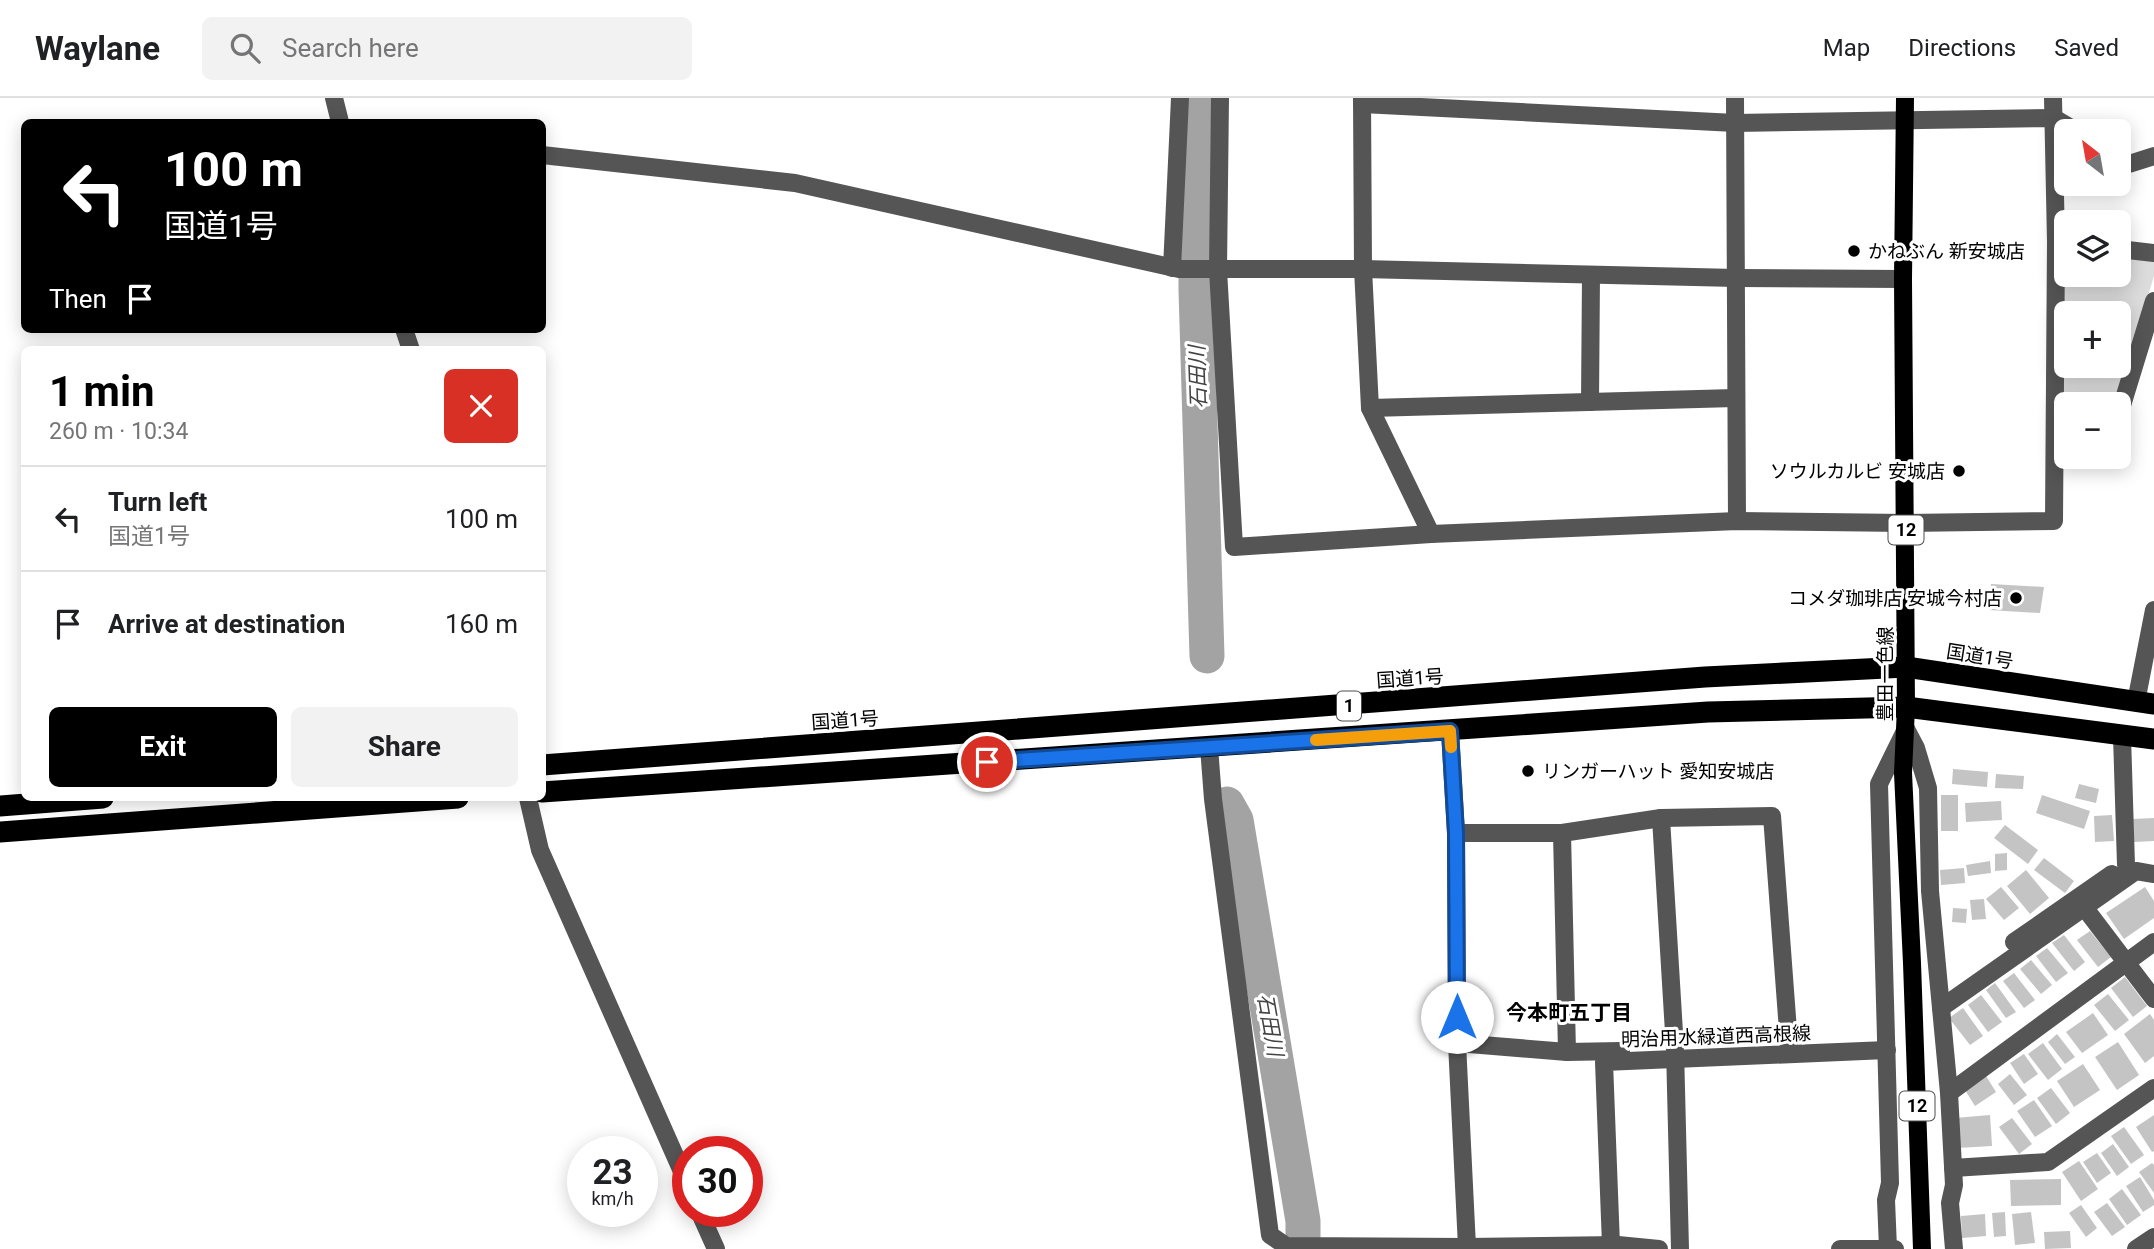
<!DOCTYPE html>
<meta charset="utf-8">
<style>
:root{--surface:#fff;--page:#f2f2f2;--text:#202124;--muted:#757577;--line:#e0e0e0;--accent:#000}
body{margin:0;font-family:Roboto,"Noto Sans JP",sans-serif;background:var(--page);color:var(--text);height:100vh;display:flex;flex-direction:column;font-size:26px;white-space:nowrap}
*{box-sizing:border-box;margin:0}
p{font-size:23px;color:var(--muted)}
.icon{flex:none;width:38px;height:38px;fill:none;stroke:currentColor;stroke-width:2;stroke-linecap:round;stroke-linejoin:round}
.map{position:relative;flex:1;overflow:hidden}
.details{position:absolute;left:21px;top:248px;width:525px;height:455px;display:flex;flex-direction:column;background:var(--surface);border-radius:10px;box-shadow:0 4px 18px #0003}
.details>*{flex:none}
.top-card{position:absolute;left:21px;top:21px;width:525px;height:214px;border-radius:10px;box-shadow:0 4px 18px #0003;background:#000;color:#fff;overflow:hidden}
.needle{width:46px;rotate:329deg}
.tools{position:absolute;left:2054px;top:21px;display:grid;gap:14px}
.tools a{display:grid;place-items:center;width:77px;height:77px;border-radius:10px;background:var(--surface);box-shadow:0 4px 18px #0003;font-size:35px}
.speed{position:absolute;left:567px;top:1038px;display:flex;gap:14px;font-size:35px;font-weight:700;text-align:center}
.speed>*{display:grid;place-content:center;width:91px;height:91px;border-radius:50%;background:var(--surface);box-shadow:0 4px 18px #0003;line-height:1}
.speed small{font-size:18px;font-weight:400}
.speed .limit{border:10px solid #d22;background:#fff;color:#111}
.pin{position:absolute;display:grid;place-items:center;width:60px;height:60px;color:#fff;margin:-30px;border:4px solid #fff;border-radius:50%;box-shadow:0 2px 7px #0007}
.me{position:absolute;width:77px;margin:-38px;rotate:0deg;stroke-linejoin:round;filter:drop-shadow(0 0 5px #0008)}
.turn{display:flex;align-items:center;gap:24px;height:147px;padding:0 28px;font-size:32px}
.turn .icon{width:91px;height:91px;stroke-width:2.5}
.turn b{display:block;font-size:49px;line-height:60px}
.then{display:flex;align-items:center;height:66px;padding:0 28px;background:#0003;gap:14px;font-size:26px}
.round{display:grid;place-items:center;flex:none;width:74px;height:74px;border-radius:10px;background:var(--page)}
.headline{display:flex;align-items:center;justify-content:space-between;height:119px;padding:0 28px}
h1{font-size:42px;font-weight:700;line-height:52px;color:var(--accent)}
.primary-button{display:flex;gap:14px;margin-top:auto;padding:14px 28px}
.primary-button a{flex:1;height:80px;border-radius:10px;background:var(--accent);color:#fff;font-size:28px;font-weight:700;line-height:80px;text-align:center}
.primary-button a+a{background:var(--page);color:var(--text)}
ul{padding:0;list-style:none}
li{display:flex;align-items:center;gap:21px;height:105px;padding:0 28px;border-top:2px solid var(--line)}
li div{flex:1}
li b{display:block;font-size:26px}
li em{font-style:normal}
header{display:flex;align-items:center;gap:42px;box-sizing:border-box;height:98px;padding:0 35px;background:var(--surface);border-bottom:2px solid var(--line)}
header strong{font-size:33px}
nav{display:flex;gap:38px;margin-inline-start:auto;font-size:24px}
.search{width:490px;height:63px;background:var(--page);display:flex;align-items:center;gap:18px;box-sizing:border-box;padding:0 24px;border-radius:10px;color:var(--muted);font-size:26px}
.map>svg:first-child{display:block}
.green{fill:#dcdcdc;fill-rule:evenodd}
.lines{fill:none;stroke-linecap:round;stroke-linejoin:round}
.river{stroke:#a3a3a3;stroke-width:35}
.building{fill:#c4c4c4}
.minor{stroke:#555;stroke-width:18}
.major{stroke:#000;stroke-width:18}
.highway{stroke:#000;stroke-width:21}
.route-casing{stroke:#114b97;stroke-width:18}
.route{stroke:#1a73e8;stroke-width:12}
.slow{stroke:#f59e0b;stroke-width:12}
.poi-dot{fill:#000;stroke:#fff;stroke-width:2.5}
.labels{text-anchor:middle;stroke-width:6;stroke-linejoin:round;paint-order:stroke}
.shield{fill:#fff;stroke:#4c4c4c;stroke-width:2}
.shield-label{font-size:18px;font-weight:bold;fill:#000}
.poi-label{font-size:19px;fill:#000;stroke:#fff;text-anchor:start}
.street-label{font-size:19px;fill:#000;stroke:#fff}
.water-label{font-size:21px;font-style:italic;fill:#444;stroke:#fff}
.neighbourhood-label{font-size:21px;font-weight:bold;fill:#000;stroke:#fff}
</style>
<header>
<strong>Waylane</strong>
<div class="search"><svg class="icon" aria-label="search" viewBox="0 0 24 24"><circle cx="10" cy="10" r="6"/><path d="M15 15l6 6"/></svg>Search here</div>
<nav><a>Map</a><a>Directions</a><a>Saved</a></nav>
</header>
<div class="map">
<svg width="2154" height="1151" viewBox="0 0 2154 1151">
<rect width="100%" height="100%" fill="#fff"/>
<path class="green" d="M 2063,151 L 2067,152 L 2067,177 L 2119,177 L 2119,158 L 2154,163 L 2154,178 L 2115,306 L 2067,306 L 2067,321 L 2063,321 ZM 2067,215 L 2119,215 L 2119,268 L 2067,268 Z"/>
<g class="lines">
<g class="river">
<polyline points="1198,0 1196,25 1196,192 1207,558"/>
<polyline points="1227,706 1236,722 1303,1123 1303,1151"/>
</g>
</g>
<g class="building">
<polygon points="1991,486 2044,489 2040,515 1989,512"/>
<polygon points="1953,671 1988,674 1987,689 1952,686"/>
<polygon points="1996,676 2024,678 2023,691 1995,690"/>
<polygon points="2079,686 2099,691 2096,705 2075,700"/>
<rect x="1941" y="697" width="17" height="36"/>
<polygon points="2042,697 2090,713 2084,731 2036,715"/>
<polygon points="2001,703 2002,722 1966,724 1965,705"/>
<polygon points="2112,717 2114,743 2095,744 2094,718"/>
<polygon points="2154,720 2154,743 2134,744 2133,721"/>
<polygon points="2005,727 2038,752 2028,766 1994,740"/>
<polygon points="2007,755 2007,772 1995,773 1995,756"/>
<polygon points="2044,760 2074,783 2065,795 2034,772"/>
<polygon points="1990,763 1991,775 1968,778 1966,767"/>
<polygon points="1964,770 1965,785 1941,787 1940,772"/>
<polygon points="2026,772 2049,800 2030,816 2007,788"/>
<polygon points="2001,789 2019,810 2004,822 1986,801"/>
<polygon points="2145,789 2154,803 2154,820 2124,841 2106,815"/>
<polygon points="1984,801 1986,821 1972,822 1970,802"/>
<polygon points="1953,810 1967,811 1966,825 1952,824"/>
<polygon points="2090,833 2111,859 2098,869 2077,842"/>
<polygon points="2064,837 2085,864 2074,873 2052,845"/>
<polygon points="2047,850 2068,875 2056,884 2036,858"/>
<polygon points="2031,862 2052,887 2041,896 2020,871"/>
<polygon points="2014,875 2035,902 2024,910 2003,883"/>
<polygon points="2125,879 2147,908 2133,919 2111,890"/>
<polygon points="1995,885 2016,914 2006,920 1986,892"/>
<polygon points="2108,896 2129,922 2115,933 2094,907"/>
<polygon points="1981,897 2002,924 1988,934 1968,907"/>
<polygon points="1963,910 1983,938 1970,947 1949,920"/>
<polygon points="2093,915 2108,937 2082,955 2066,934"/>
<polygon points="2150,916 2154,922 2154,958 2145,965 2124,936"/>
<polygon points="2057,936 2075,959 2065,966 2048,944"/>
<polygon points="2118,944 2139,977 2117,992 2095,959"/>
<polygon points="2043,945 2062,971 2048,982 2028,956"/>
<polygon points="2024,956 2038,976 2024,986 2010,965"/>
<polygon points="2083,966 2100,992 2074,1009 2057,983"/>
<polygon points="2010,976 2027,997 2014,1007 1998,986"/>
<polygon points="1986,978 1996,994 1975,1008 1965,992"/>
<polygon points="2051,990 2070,1015 2056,1026 2037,1000"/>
<polygon points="2034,1002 2052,1028 2035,1039 2017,1013"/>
<polygon points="1990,1017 1992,1048 1957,1050 1955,1020"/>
<polygon points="2154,1017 2154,1053 2152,1054 2136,1029"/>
<polygon points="2012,1020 2032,1046 2019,1056 1999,1029"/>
<polygon points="2124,1029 2144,1057 2131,1066 2111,1038"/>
<polygon points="2113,1046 2129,1069 2117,1078 2101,1055"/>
<polygon points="2097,1055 2111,1075 2097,1085 2083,1064"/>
<polygon points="2079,1063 2098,1091 2081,1103 2062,1074"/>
<polygon points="2152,1065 2154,1067 2154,1095 2139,1074"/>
<polygon points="2140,1079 2154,1102 2154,1107 2143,1114 2126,1088"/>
<polygon points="2061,1081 2061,1107 2011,1108 2010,1082"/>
<polygon points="2122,1091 2141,1117 2127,1127 2109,1101"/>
<polygon points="2107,1105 2125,1129 2112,1138 2094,1114"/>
<polygon points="2081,1107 2097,1130 2086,1139 2069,1115"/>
<polygon points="2005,1114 2006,1138 1994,1139 1992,1115"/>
<polygon points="2031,1114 2035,1145 2015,1147 2012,1116"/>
<polygon points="1985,1116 1986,1138 1962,1140 1961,1118"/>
<polygon points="2070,1133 2071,1150 2045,1151 2044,1134"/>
</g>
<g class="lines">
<g class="minor">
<polyline points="334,0 340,24"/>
<polyline points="1220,0 1218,172 1234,449 1431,436 1737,423 1906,425 2054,423 2056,144 2053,0"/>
<polyline points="1362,0 1363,171 1370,310 1431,436"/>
<polyline points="1735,0 1737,423"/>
<polyline points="1362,6 1735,25 2054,20 2076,33"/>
<polyline points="542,57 795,85 1179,171 1363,171 1736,180 1903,181"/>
<polyline points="2119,60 2129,66 2154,58"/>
<polyline points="2119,151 2154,155"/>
<polyline points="1172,170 1180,0"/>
<polyline points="404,231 411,252"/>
<polyline points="1590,304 1591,177"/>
<polyline points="1370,310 1735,300"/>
<polyline points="2119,317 2154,203"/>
<polyline points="2136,604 2154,512"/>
<polyline points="1906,631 1916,650 1928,690 1930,793 1949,995 1954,1087 1950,1105 1954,1151"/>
<polyline points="1450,633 1456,735 1457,945 1467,1149 1618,1147 1659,1151"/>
<polyline points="2122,638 2126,767"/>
<polyline points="1209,649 1213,701 1270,1137 1286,1148 1467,1149"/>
<polyline points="528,700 540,752 688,1087"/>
<polyline points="1661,720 1675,951 1680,1151"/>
<polyline points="1456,735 1562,735 1661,720 1772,718 1789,946"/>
<polyline points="1562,735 1567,954"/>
<polyline points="2078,801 2154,901"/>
<polyline points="2014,844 2112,776"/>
<polyline points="1941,910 2136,773 2154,776"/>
<polyline points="1457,945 1567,954 1621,953"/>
<polyline points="1949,995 2154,844"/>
<polyline points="1953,1070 2048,1064 2154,990"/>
<polyline points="699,1113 716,1151"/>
<polyline points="1611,1147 1604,964 1887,952"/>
<polyline points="1888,1150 1886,1102 1890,1085 1879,686 1906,631"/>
<polyline points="1840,1151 1895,1151"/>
<polyline points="2136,1151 2154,1139"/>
</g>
<polyline class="major" points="1905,0 1903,181 1906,609 1903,675 1912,865 1922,1151"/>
<g class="highway">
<polyline points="542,667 1705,579 1906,569 2154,606"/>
<polyline points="542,694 1708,614 1906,609 2154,641"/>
<polyline points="0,708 103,700"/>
<polyline points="0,734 458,700"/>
</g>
</g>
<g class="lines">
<defs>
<polyline id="route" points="987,664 1450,633 1456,735 1457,919"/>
</defs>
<use href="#route" class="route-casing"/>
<use href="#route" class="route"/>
<polyline class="slow" points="1316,642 1450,633 1451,649"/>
</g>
<g class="poi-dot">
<circle cx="1854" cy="153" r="7"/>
<circle cx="1959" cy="373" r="7"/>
<circle cx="2016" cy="500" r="7"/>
<circle cx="1528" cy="673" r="7"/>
</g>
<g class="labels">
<g class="shield">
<rect x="1888.5" y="417.5" width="35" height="29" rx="5"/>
<rect x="1337" y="593.5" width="24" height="29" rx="5"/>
<rect x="1899.5" y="993.5" width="35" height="29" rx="5"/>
</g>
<g class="shield-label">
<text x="1906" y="438">12</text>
<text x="1349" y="614">1</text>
<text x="1917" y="1014">12</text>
</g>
<g class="poi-label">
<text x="1868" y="160">かねぶん 新安城店</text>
<text x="1945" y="380" text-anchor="end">ソウルカルビ 安城店</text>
<text x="2002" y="507" text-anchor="end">コメダ珈琲店 安城今村店</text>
<text x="1542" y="680">リンガーハット 愛知安城店</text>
</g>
<g class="street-label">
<text transform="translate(1980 558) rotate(9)" y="7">国道1号</text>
<text transform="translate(1885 576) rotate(-90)" y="7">豊田一色線</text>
<text transform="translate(1410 580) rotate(-4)" y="7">国道1号</text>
<text transform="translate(845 622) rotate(-4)" y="7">国道1号</text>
<text transform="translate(1716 938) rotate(-2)" y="7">明治用水緑道西高根線</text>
</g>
<g class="water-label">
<text transform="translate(1198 279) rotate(-92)" y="7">石田川</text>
<text transform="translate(1270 927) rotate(80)" y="7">石田川</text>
</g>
<g class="neighbourhood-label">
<text x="1569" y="922">今本町五丁目</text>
</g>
</g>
</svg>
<div class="tools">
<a><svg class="needle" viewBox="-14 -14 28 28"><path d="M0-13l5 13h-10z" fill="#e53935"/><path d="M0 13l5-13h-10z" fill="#757577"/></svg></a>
<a><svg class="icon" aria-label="layers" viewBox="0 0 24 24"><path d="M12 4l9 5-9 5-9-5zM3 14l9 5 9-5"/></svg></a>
<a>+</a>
<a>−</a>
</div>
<div class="speed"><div>23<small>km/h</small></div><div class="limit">30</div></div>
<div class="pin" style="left:987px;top:664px;background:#d93025"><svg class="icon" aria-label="arrive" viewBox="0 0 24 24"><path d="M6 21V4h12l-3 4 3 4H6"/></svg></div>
<svg class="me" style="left:1457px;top:919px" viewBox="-20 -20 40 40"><circle r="19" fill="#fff"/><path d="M0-13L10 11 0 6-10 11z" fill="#1a73e8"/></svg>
<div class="top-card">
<div class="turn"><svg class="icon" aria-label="left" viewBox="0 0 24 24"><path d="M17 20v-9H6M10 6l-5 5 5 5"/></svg><div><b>100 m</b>国道1号</div></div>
<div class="then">Then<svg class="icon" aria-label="arrive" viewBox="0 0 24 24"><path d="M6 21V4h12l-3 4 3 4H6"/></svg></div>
</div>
<section class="details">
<div class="headline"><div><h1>1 min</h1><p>260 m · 10:34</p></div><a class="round" style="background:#d93025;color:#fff"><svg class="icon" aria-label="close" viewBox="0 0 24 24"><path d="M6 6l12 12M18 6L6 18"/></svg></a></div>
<ul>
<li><svg class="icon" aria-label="left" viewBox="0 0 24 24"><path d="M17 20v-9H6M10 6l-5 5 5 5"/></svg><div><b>Turn left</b><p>国道1号</p></div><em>100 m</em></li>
<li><svg class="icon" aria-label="arrive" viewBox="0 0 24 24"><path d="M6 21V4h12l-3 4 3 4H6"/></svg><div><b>Arrive at destination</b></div><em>160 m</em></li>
</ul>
<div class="primary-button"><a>Exit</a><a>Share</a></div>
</section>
</div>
